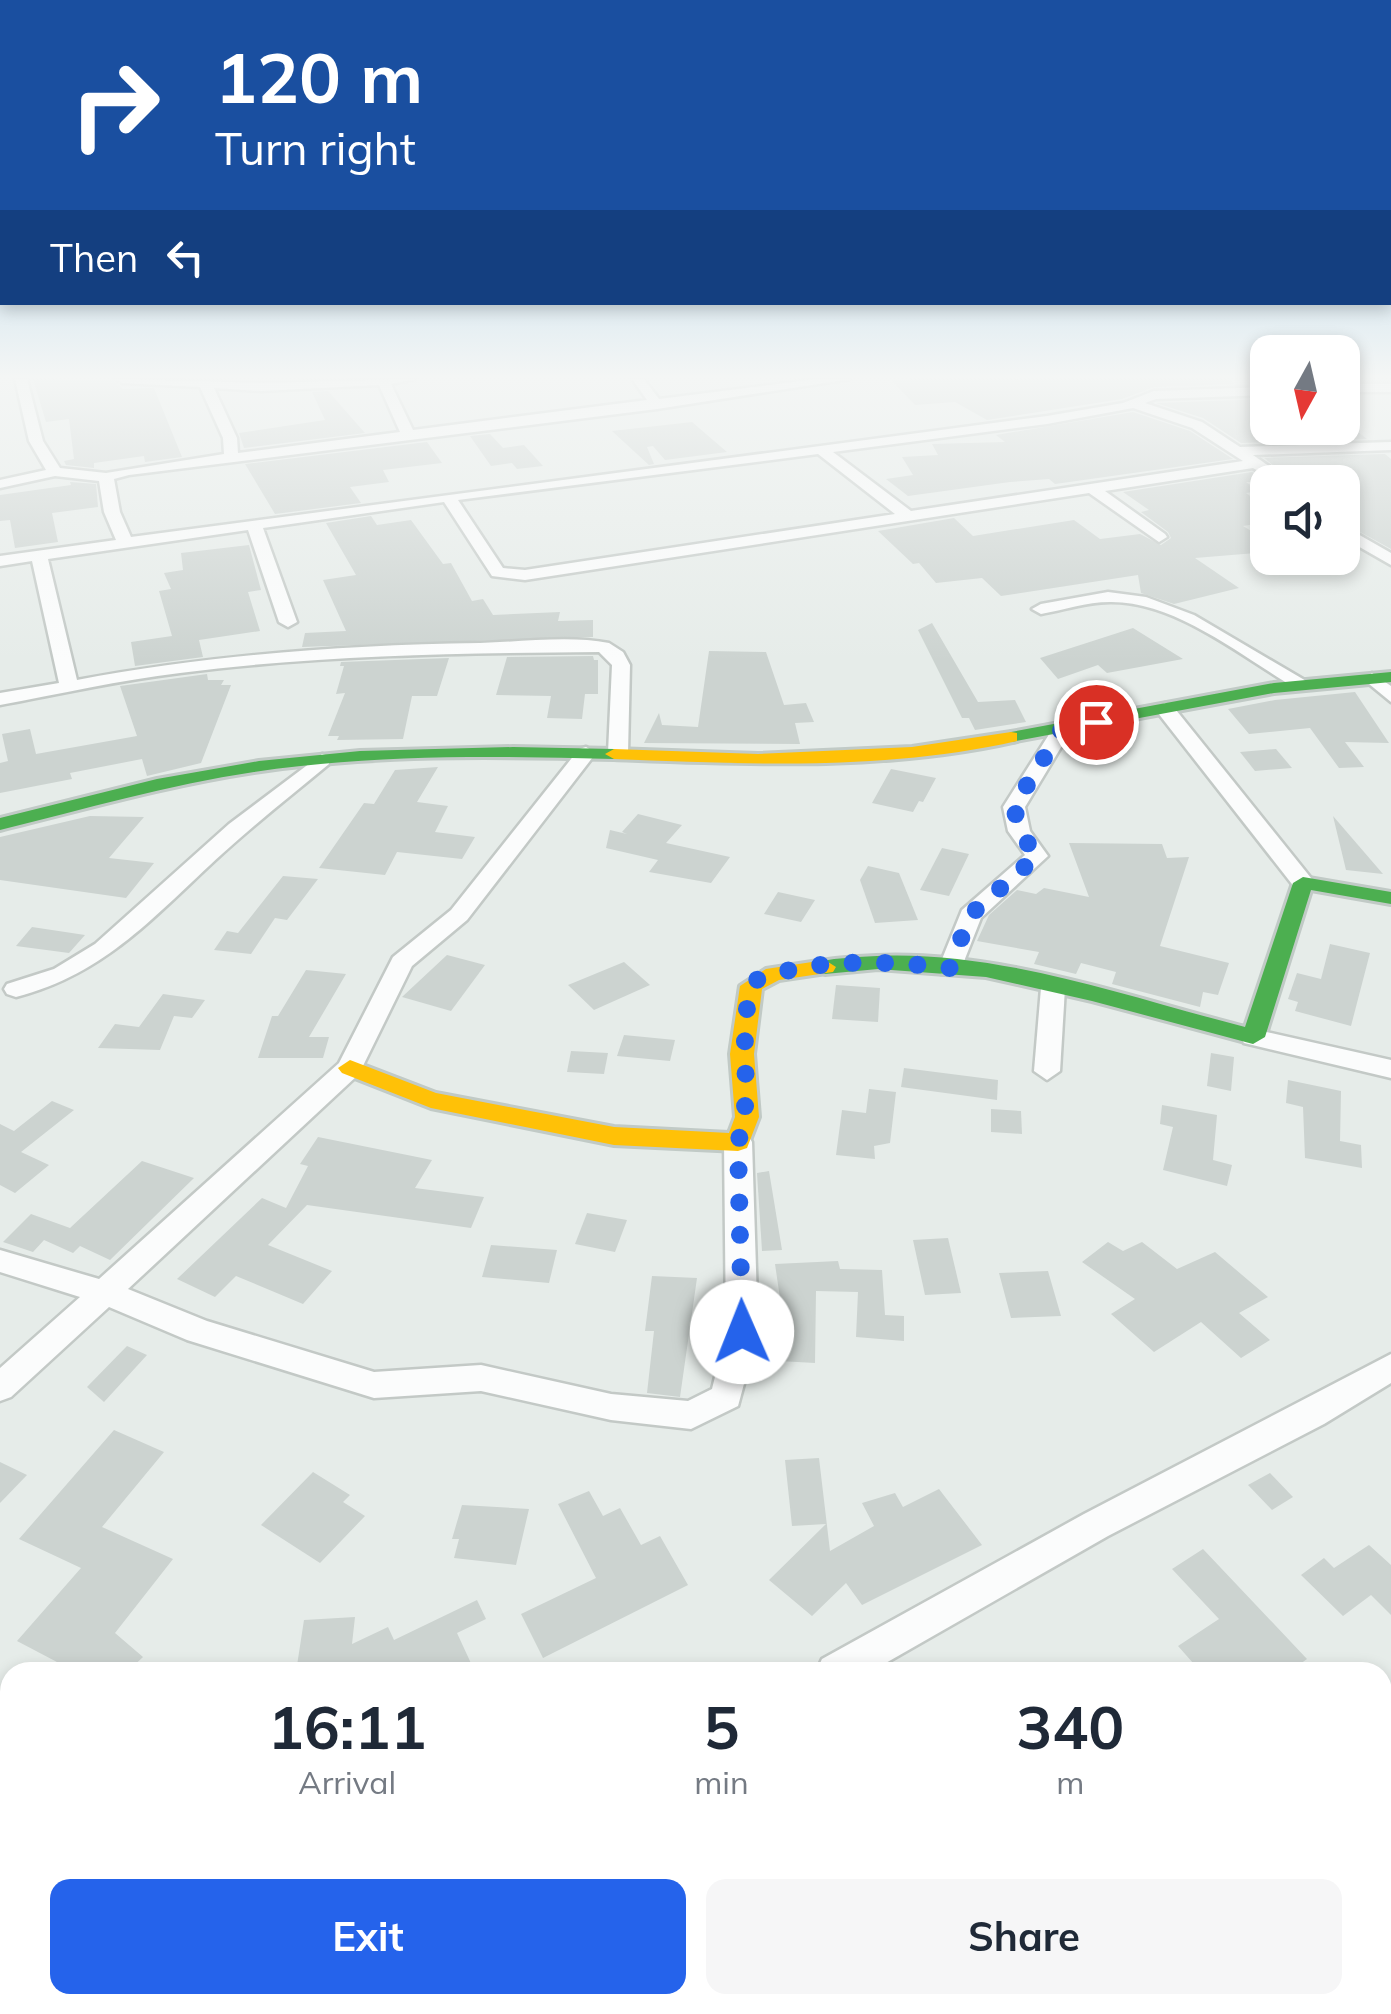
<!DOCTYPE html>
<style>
:root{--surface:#fff;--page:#f6f6f7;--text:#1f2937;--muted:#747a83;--accent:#2563eb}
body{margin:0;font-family:Mulish,sans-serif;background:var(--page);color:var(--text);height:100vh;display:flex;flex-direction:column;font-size:38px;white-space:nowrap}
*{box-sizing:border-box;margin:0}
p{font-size:32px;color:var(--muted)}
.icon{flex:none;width:55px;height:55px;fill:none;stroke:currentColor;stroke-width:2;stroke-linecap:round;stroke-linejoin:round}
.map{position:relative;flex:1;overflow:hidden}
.panel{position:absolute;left:0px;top:1662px;width:1392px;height:352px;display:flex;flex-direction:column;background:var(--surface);border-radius:30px 30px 0 0;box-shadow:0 5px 15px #0003}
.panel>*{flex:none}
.hud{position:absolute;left:0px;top:0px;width:1392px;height:305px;box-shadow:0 5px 15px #0003;background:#1a4fa0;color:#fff;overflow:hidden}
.needle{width:65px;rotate:188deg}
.tools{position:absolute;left:1250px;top:335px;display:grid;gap:20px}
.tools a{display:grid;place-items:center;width:110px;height:110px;border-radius:20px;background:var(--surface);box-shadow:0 5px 15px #0003;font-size:50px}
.pin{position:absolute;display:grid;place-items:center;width:85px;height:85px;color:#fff;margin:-42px;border:5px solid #fff;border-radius:50%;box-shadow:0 2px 10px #0007}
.me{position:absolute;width:110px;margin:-55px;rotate:359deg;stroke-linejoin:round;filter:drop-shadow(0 0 8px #0008)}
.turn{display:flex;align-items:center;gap:35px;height:210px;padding:0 50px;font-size:45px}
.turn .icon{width:130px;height:130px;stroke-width:2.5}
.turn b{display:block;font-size:70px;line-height:85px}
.then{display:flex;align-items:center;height:95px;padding:0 50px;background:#0003;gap:20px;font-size:38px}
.eta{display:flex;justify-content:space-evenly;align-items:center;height:170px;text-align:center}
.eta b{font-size:60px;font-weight:700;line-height:70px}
.action{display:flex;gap:20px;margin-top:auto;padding:20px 50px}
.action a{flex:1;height:115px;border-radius:20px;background:var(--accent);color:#fff;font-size:40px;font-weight:700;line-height:115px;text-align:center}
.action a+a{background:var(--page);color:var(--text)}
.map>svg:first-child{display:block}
.building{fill:#ccd3d0}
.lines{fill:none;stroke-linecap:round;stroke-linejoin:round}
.street-casing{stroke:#c3c9c6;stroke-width:5}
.fast-casing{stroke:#c1cac6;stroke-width:6}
.slow-casing{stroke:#c1cac6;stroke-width:6}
.street{fill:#fbfcfc;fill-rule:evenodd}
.fast{fill:#4caf50;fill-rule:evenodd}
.slow{fill:#ffc107;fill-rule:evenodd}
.route{stroke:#2563eb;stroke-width:18;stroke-dasharray:0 32.4}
</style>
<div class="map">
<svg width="1391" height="2014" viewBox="0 0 1391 2014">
<rect width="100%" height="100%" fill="#e6ece9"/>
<g class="building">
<polygon points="33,379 113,380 123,389 154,388 182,457 145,462 144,456 94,463 94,468 66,465 64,461 74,459 69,419 46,422"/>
<polygon points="912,379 1229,379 1235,384 1154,387 1122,399 987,420 955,402 915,405 892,381"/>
<polygon points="328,391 365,433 244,448 239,433 325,420 312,392"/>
<polygon points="1268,399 1268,428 1353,428 1367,439 1241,443 1203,418 1156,403"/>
<polygon points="1133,412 1190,431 1233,459 1055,484 1049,479 1010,482 908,496 886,479 913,475 902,457 938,455 932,444 1005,442 996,435"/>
<polygon points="692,422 727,452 665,460 653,446 647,447 654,464 649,465 612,431"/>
<polygon points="490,434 503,448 524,445 543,466 517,469 512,463 491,466 470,436"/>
<polygon points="427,442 442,463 383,470 389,482 350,487 361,503 275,514 245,464"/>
<polygon points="1385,454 1391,459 1391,549 1342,522 1342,482 1295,482 1264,458"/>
<polygon points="1252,472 1270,482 1246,482 1259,491 1246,493 1268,509 1268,522 1243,526 1268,541 1268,552 1195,558 1239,588 1174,604 1141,593 1138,575 1001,596 982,578 936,583 919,563 913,564 878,531 954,518 973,536 1074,520 1100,539 1140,534 1161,545 1171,538 1168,532 1141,512 1149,510 1123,492"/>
<polygon points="70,482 96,484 98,507 52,513 58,542 15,548 10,520 0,521 0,495 71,485"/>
<polygon points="371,516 377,525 411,520 443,564 451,563 472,601 483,599 493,615 560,612 558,621 593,620 593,637 302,647 305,633 346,631 323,580 356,575 326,523"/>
<polygon points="249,545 261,590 248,592 260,631 199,640 203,657 135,666 131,642 172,636 159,591 171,589 164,573 183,570 181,553"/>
<polygon points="932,623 978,702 1015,700 1026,722 975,730 969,718 962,718 918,630"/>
<polygon points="1133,628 1183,659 1107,673 1098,665 1058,679 1040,658"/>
<polygon points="709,651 766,652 784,705 806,703 814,722 795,723 800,744 644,743 659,713 662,725 698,727"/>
<polygon points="593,656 594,660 598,660 598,694 585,694 582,719 547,718 551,696 496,695 507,657"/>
<polygon points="449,658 437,696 412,696 403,739 337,740 339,736 328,736 345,693 336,694 344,666 340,666 341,662"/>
<polygon points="207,674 208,680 224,680 221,685 231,685 201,763 147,776 142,759 70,773 72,779 0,793 0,763 8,761 2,734 30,729 36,754 137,736 120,686"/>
<polygon points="1355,692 1389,743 1345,742 1364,767 1339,768 1310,728 1249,734 1228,709 1275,700"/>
<polygon points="1276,749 1292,768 1255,771 1240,752"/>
<polygon points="438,767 417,802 448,806 435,832 475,837 462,859 397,852 385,875 319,868 364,803 374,804 395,770"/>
<polygon points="891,769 936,778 923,802 919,801 913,812 872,803"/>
<polygon points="638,814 682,825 666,843 730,857 711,883 649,872 658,860 606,848 610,830 627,834 622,832"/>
<polygon points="90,816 144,817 109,858 154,863 126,898 0,880 0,837"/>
<polygon points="1333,816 1383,874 1346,870"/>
<polygon points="1069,843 1162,844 1167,858 1189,857 1160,946 1229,963 1218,995 1203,992 1200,1007 1112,984 1116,972 1081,963 1076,974 1034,964 1039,952 977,941 989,915 1017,890 1036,894 1044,888 1089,897"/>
<polygon points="942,848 969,854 949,896 920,890"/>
<polygon points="868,866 899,873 918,920 875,923 860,880"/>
<polygon points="283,876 318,879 287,920 275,918 251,954 214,950 227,931 238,933"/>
<polygon points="778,892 815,900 801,922 764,914"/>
<polygon points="32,927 85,935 69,953 16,946"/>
<polygon points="1330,944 1370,953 1351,1026 1295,1011 1298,1002 1288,999 1297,973 1321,979"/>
<polygon points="447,955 485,965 451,1011 402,997"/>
<polygon points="624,962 650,985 594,1010 568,985"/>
<polygon points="306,970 346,974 309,1037 329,1037 323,1058 258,1058 272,1016 278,1016"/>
<polygon points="836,985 880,988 878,1022 832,1019"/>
<polygon points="163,994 205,1000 192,1018 174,1016 160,1050 98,1048 115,1024 139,1027"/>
<polygon points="624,1035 675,1040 670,1061 617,1056"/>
<polygon points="571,1051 608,1053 604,1074 567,1072"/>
<polygon points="1211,1053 1234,1057 1231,1091 1207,1086"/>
<polygon points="904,1068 998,1080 997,1100 901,1087"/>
<polygon points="1288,1080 1341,1091 1340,1141 1361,1145 1362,1168 1305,1158 1303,1107 1286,1103"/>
<polygon points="869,1089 896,1092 890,1143 874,1146 875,1159 836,1155 842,1110 866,1113"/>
<polygon points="52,1101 74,1110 21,1152 49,1165 15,1193 0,1185 0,1124 14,1131"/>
<polygon points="1162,1105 1217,1115 1213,1160 1232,1165 1227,1186 1163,1170 1173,1127 1160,1124"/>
<polygon points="991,1109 1021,1111 1022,1134 991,1132"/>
<polygon points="318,1137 432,1160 415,1188 484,1197 471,1228 307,1205 268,1245 332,1271 303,1304 236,1276 215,1297 177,1279 262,1198 286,1208 308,1166 300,1164"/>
<polygon points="142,1161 194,1178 110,1260 80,1246 73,1253 44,1240 33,1252 3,1242 31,1214 70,1228"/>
<polygon points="769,1171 782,1250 762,1251 757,1173"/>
<polygon points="587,1213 627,1220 615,1252 575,1244"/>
<polygon points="948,1238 961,1293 925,1295 913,1240"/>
<polygon points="1108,1242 1123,1251 1142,1242 1177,1269 1215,1252 1268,1297 1239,1313 1270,1340 1241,1358 1201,1322 1154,1352 1111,1314 1135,1299 1082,1262"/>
<polygon points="491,1245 557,1250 549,1283 482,1277"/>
<polygon points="838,1261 840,1269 882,1270 885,1315 904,1316 904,1341 856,1337 858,1292 816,1291 815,1363 779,1361 780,1343 774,1343 776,1305 781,1305 775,1264"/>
<polygon points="1048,1271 1061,1316 1011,1318 999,1273"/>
<polygon points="652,1276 697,1278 680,1397 647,1393 654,1331 645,1331"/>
<polygon points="127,1346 147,1355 104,1402 87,1387"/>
<polygon points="114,1430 164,1452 102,1527 173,1559 115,1633 143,1657 127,1672 76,1672 17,1641 81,1568 19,1539"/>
<polygon points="819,1458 830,1551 874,1526 862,1503 895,1493 903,1507 939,1489 982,1545 862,1605 846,1583 812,1616 769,1580 826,1524 792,1526 785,1460"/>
<polygon points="0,1462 27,1475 0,1503"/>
<polygon points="313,1472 350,1495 343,1502 365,1516 320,1563 261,1525"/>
<polygon points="1270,1473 1293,1497 1272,1510 1248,1485"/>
<polygon points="589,1491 603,1516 620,1508 641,1545 660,1536 688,1585 543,1658 521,1614 596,1578 558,1504"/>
<polygon points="462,1505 529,1509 516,1565 454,1558 459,1539 452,1539"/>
<polygon points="1369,1545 1391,1565 1391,1615 1371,1595 1343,1616 1301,1575 1324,1558 1334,1568"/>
<polygon points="1203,1549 1307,1659 1289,1672 1201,1672 1178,1646 1219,1619 1172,1569"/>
<polygon points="477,1600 486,1619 457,1633 475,1672 296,1672 304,1620 355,1617 352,1644 388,1627 394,1640"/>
</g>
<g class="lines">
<defs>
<g id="street">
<path d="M 15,379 L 27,379 L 43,441 L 60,468 L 106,473 L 224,454 L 223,438 L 200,387 L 122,383 L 116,379 L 261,383 L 415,379 L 391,384 L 413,430 L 647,400 L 632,379 L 644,379 L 659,399 L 817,379 L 850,379 L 657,409 L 129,475 L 114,479 L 120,512 L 131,537 L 1047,416 L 1123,403 L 1154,391 L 1268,387 L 1268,395 L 1156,399 L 1145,403 L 1202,422 L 1240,447 L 1391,442 L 1391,450 L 1253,455 L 1292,482 L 1276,482 L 1253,468 L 1105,491 L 1165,534 L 1167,537 L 1159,542 L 1089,493 L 525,580 L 492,576 L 444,502 L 263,528 L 297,622 L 288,627 L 279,622 L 248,530 L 48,559 L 77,680 C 210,655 344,645 480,643 C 521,642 569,635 609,643 L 623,652 L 630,665 L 628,753 L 618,759 L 608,753 L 612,665 L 599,652 C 459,653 319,655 180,673 C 120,680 60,694 0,705 L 0,693 L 59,683 L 32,561 L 0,566 L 0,556 L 116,540 L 104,512 L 99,481 L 55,476 L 0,488 L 0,480 L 46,470 L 29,441 ZM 379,385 L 400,432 L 238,453 L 237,438 L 214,388 L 261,391 ZM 1133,408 L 1192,428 L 1243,461 L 911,511 L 833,452 L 1047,424 ZM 818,454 L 895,514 L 525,570 L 503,568 L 458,500 Z"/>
<rect x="1342" y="384" width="49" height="8"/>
<polygon points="1342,525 1391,553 1391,565 1342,537"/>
<path d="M 1108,592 L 1146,597 L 1194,615 L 1313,685 L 1311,689 L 1297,689 C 1242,657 1176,601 1110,602 C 1086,602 1064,610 1041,614 L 1032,609 L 1041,604 Z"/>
<polygon points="1372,673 1391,686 1391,702 1363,679"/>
<polygon points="1165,703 1172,705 1311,878 1314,883 1311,888 1295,888 1158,713 1155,709"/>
<polygon points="1062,723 1072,729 1025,807 1030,831 1048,856 981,918 959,974 941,974 938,969 962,910 1025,855 1008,831 1003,807 1055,725"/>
<polygon points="586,747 596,753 467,920 412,966 359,1074 128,1289 207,1321 374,1372 481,1365 611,1394 688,1401 712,1389 726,1332 724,1142 728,1135 748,1135 752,1142 758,1332 738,1406 691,1429 611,1420 481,1391 374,1398 187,1340 109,1307 11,1397 0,1401 0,1368 80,1297 0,1272 0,1250 99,1279 339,1063 393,957 451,910 579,749"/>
<path d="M 322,754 L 329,756 L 329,764 C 293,794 257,822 222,854 C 156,914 106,974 16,997 L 7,994 L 4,989 L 7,984 L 54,969 L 95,944 L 229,824 Z"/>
<polygon points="1053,980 1065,988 1060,1071 1047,1080 1034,1071 1041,988"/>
<polygon points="1253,1029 1391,1060 1391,1078 1244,1043 1240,1037"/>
<polygon points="1391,1354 1391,1383 1324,1424 1108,1536 870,1672 816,1672 822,1659 1084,1514"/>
<polygon points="10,1742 10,1782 0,1786 0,1746"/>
<polygon points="1391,1954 1391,2000 1382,2004 1382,1958"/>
<polygon points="377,2005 421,2005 420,2014 376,2014"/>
<polygon points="1324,2005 1376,2005 1372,2014 1321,2014"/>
</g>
<g id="fast">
<polygon points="1391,672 1391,682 1274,693 1011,742 1002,737 1011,732 1274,683"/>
<path d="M 513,747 L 614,749 L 623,754 L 614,759 C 494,756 373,754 254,772 C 168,785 85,809 0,830 L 0,818 L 157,779 L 259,761 L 360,751 Z"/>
<path d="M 1303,877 L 1391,892 L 1391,904 L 1311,890 L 1265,1037 L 1253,1044 L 1092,1001 L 986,977 L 878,969 L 825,974 L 814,967 C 824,957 843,959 858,957 C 988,946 1120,995 1245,1027 L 1293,883 Z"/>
</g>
<g id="slow">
<path d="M 1011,732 L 1017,733 L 1017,741 C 886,771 747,764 614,759 L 605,754 L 614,749 L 758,754 L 912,747 Z"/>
<polygon points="825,960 836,967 833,972 779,980 762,989 754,1054 759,1117 747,1148 738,1151 614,1145 431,1108 342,1073 338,1068 350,1060 436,1093 614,1127 729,1133 735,1117 730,1054 740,986 766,969"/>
</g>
</defs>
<use href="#street" class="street-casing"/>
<use href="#fast" class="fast-casing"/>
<use href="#slow" class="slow-casing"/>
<use href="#street" class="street"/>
<use href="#fast" class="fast"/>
<use href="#slow" class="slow"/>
</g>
<linearGradient id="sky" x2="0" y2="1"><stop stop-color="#8cc2e4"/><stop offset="0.57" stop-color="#f4f6f5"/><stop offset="1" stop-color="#f4f6f5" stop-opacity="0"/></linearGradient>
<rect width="1391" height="661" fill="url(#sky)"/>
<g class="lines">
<path class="route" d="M 742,1332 L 738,1142 C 756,1091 734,1033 754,981 C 814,957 887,961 950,968 L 970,915 L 1037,856 L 1019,831 L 1014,806 L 1062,729 L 1096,722"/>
</g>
</svg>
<div class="tools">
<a><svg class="needle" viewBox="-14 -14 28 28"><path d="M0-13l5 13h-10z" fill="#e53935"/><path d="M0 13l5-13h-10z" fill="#747a83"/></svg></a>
<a><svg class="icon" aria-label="sound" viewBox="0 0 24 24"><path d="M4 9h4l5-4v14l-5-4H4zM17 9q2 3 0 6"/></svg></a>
</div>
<div class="pin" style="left:1096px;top:722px;background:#d93025"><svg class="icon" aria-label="arrive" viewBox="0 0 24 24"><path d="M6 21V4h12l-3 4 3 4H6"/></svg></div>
<svg class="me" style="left:742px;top:1332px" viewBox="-20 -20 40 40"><circle r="19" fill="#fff"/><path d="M0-13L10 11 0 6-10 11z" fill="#2563eb"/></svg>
<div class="hud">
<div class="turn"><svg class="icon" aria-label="right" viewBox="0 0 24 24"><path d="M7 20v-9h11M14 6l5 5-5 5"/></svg><div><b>120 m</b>Turn right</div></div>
<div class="then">Then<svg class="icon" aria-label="left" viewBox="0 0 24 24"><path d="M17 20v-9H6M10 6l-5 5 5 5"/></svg></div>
</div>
<section class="panel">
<div class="eta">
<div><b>16:11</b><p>Arrival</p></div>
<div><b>5</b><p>min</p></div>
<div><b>340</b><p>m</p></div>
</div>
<div class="action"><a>Exit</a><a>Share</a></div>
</section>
</div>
